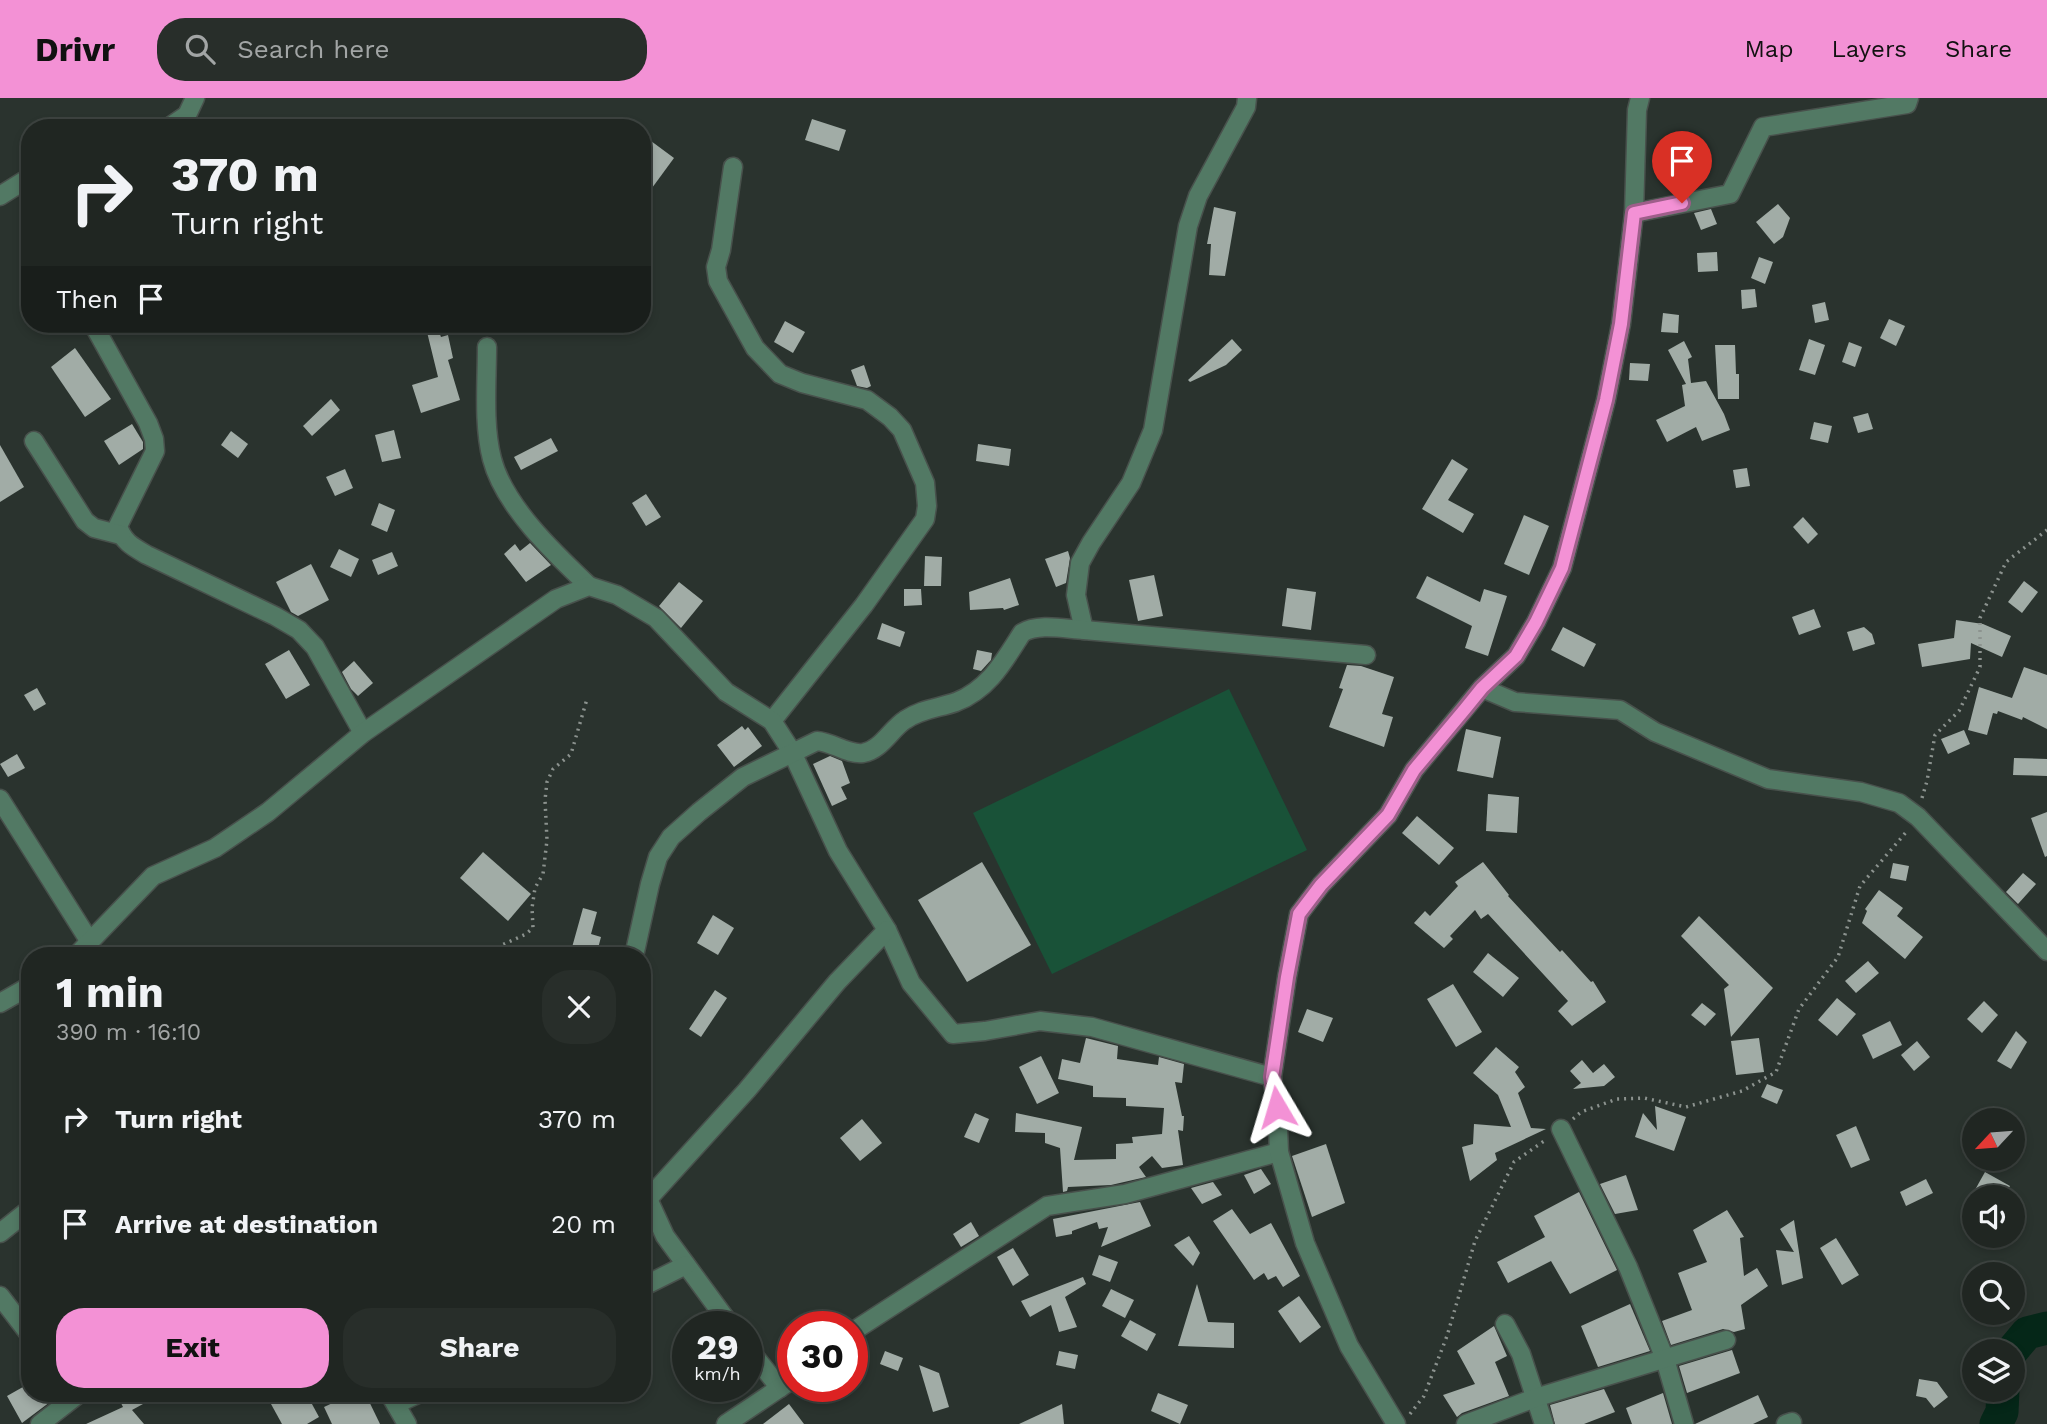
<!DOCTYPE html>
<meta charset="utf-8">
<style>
:root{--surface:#202622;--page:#282e2a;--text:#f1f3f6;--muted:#a2a5a5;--line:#3d4340;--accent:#f391d5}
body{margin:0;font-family:"Work Sans",sans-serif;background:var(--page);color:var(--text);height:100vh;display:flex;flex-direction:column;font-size:26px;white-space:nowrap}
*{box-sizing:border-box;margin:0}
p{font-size:23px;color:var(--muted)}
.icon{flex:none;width:38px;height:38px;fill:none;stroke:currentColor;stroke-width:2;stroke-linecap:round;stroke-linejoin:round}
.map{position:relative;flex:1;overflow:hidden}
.drawer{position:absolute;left:21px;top:849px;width:630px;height:455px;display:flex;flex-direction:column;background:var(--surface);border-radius:28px;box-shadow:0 4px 10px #0003,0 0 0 2px var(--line)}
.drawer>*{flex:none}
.banner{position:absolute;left:21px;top:21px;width:630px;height:214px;border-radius:28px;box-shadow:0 4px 10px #0003,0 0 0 2px var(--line);background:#202622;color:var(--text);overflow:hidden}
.needle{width:46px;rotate:244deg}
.tools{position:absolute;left:1962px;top:1010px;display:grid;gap:14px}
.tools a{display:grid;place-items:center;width:63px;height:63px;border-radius:50%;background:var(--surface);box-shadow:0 4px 10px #0003,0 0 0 2px var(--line);font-size:35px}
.speed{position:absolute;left:672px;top:1213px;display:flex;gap:14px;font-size:35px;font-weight:700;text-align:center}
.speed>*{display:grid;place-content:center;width:91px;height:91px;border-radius:50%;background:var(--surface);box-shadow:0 4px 10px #0003,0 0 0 2px var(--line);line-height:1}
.speed small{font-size:18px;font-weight:400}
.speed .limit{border:10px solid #d22;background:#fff;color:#111}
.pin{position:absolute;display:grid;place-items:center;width:60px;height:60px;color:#fff;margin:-72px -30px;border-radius:50% 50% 50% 0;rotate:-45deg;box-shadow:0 0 7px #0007}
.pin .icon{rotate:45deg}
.me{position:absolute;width:77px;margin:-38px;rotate:353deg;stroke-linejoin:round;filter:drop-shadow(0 0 5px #0008)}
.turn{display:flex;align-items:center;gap:24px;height:147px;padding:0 35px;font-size:32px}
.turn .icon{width:91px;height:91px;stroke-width:2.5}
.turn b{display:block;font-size:49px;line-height:60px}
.then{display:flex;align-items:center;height:66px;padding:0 35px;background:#0003;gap:14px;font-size:26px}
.round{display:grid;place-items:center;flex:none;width:74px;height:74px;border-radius:28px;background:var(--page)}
.head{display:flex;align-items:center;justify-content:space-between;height:119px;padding:0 35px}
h1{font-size:42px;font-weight:700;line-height:52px}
.action{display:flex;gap:14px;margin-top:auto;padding:14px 35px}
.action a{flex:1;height:80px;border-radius:28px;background:var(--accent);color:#111;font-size:28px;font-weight:700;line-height:80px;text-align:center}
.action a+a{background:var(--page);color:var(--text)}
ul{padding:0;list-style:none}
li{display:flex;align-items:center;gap:21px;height:105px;padding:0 35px}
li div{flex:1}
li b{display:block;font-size:26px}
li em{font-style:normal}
header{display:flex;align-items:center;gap:42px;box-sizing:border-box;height:98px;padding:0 35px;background:var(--accent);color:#111}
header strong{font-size:33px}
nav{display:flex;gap:38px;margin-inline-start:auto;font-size:24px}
.search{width:490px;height:63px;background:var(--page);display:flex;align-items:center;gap:18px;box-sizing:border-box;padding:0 24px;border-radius:28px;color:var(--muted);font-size:26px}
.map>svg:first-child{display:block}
.green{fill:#195238}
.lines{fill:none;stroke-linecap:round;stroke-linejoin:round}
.river{stroke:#052718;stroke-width:33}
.building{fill:#a1aca6}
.minor-casing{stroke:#48514c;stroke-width:21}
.path{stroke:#8c938f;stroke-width:3.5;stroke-dasharray:2 5;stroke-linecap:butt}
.minor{stroke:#527964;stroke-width:18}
.route-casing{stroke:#9e5e8a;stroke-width:18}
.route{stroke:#f391d5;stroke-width:12}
</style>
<header>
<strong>Drivr</strong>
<div class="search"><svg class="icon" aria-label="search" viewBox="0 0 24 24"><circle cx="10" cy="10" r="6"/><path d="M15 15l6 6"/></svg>Search here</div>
<nav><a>Map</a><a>Layers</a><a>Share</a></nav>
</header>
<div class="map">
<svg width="2047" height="1326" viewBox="0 0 2047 1326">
<rect width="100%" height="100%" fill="#2a332e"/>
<polygon class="green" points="1229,591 1307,752 1052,876 973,715"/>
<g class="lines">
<g class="river">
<polyline points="2012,1253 2027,1235 2047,1230"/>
<polyline points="1996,1326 2002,1314 2003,1292"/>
</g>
</g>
<g class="building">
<polygon points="812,21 846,32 839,53 805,42"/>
<polygon points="651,43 674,60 652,90 642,83 642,54"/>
<polygon points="1778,106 1790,120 1783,139 1774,146 1756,124"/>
<polygon points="1214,109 1236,114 1225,178 1209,177 1211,146 1207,146"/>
<polygon points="1711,111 1717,126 1701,132 1694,115"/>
<polygon points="1717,154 1718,173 1698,174 1697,155"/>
<polygon points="1759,159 1773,164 1765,186 1751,180"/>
<polygon points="1755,191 1757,209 1742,211 1741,192"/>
<polygon points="1825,204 1829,222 1815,225 1812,207"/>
<polygon points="1663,215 1679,217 1678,235 1661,234"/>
<polygon points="1889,221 1905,228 1896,248 1880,240"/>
<polygon points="785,223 805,234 793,255 774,244"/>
<polygon points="438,231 441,239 448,237 453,260 448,262 460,302 421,315 412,287 438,279 427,234"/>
<polygon points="1232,241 1242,252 1226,267 1190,284 1188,282"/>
<polygon points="1809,241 1825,247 1815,277 1799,272"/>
<polygon points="1684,243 1692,259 1688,261 1691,285 1706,283 1724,316 1730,332 1702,343 1696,329 1667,344 1656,322 1685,308 1682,287 1686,286 1668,252"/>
<polygon points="1849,244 1862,249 1855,269 1842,264"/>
<polygon points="1715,247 1735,247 1736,276 1739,276 1739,301 1718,301"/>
<polygon points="75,250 111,301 85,319 51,269"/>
<polygon points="1630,265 1650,266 1648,283 1629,282"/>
<polygon points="864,267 871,288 867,290 857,288 851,272"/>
<polygon points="331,301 340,312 312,338 303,328"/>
<polygon points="1868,315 1873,331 1858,335 1853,319"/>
<polygon points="1814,324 1832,328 1828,345 1810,341"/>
<polygon points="132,326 143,344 143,351 119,367 104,343"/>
<polygon points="394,332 401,360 382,364 375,337"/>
<polygon points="231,333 248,346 238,360 221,347"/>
<polygon points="551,340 558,353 521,372 514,359"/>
<polygon points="978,346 1011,351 1009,368 976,363"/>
<polygon points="0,347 24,389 0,404"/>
<polygon points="1452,361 1468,371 1448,402 1474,416 1463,435 1422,411"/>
<polygon points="1747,370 1750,388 1736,390 1733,372"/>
<polygon points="345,371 353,390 335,398 326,379"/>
<polygon points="646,396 661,419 646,428 632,405"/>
<polygon points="379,405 395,412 387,434 371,427"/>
<polygon points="1524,417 1549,428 1529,477 1504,466"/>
<polygon points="1803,419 1818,436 1808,446 1793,429"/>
<polygon points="530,445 551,467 526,484 504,456 515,446 520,453"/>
<polygon points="339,451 359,461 351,479 330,469"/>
<polygon points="1068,453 1070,460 1066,485 1056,489 1045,461"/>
<polygon points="392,454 398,468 378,477 372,462"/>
<polygon points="925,458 942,459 941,488 924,488"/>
<polygon points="311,466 329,502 298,518 291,514 276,484"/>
<polygon points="1154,477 1163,518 1138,523 1129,482"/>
<polygon points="1427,478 1480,504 1484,491 1507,498 1488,558 1465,550 1472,528 1416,500"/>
<polygon points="1010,480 1019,507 1004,512 1003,510 970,512 969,494"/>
<polygon points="2024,483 2038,494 2022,515 2008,504"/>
<polygon points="679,484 703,503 681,530 659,508"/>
<polygon points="1287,490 1316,494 1311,532 1282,528"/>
<polygon points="904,491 921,491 922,507 904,508"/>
<polygon points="1814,511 1821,529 1799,537 1792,519"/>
<polygon points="1956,522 1983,526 2011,538 2002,559 1971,545 1970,561 1922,569 1918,546 1954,540"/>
<polygon points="882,525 905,534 900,549 877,541"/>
<polygon points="1563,529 1596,546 1584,569 1551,552"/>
<polygon points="1864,529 1872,536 1875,546 1853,553 1847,534"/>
<polygon points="289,552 310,587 286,601 265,566"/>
<polygon points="977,552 992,555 991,562 981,573 973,571"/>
<polygon points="354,563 373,585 358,598 351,591 342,574"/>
<polygon points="1347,567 1361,568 1394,579 1382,616 1393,619 1384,649 1329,629 1343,591 1339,590"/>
<polygon points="2024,569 2047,577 2047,631 2023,619 2022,622 1998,613 1997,616 1993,615 1987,637 1968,632 1979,589 2012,600"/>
<polygon points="37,590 46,606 34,613 24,597"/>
<polygon points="742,628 745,632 748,629 762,648 734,669 717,647"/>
<polygon points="1466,631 1501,639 1493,680 1457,673"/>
<polygon points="1964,632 1970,646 1948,656 1941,641"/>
<polygon points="17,656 25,670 8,679 0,666"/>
<polygon points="830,658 842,663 850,685 841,689 847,701 832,708 813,666"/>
<polygon points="2014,660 2047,661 2047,678 2013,677"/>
<polygon points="1488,696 1519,699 1517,735 1486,733"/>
<polygon points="2047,714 2047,758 2045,759 2031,720"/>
<polygon points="1417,718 1454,750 1439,767 1402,735"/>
<polygon points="483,754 531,796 508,823 460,780"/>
<polygon points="982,764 1031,847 967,884 918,802"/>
<polygon points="1483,764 1509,797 1508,798 1560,854 1562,852 1591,884 1593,883 1606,904 1572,928 1558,913 1568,903 1488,816 1481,821 1475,812 1450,838 1453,841 1444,850 1414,825 1425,813 1430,818 1458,788 1455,784"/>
<polygon points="1893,765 1909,768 1906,783 1890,780"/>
<polygon points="2023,775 2036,786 2018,806 2006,794"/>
<polygon points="1879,792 1903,810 1897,818 1923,839 1905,861 1862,825 1867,813 1865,811"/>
<polygon points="583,810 597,814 591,836 601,839 596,858 586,858 571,853"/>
<polygon points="713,817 734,830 718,857 697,845"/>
<polygon points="1699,818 1773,890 1731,939 1724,891 1729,887 1681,838"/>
<polygon points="1488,855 1519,880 1503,899 1473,874"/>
<polygon points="1868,863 1879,875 1856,895 1845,883"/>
<polygon points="1453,886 1482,934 1456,949 1427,901"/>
<polygon points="715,892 727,900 701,939 689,931"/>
<polygon points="1837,900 1856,916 1837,938 1818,922"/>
<polygon points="1984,903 1998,917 1982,935 1967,921"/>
<polygon points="1702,905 1716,916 1705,928 1691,917"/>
<polygon points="1307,911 1333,920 1323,944 1298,934"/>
<polygon points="1890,923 1902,947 1873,961 1862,937"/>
<polygon points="2016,933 2027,944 2011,971 1997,963"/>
<polygon points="1086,940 1118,948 1117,961 1158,967 1159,959 1184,966 1182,985 1175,984 1182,1018 1184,1018 1183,1033 1178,1032 1183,1067 1162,1070 1152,1058 1139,1069 1146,1079 1111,1087 1068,1089 1067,1093 1063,1094 1060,1050 1045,1045 1045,1035 1015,1034 1016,1015 1082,1029 1074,1062 1116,1061 1116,1046 1133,1045 1132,1039 1162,1036 1164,1010 1126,1008 1126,1000 1093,999 1093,988 1058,981 1062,961 1080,965"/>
<polygon points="1759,940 1764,974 1736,977 1731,943"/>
<polygon points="1917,943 1930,959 1914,973 1901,957"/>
<polygon points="1496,949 1519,969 1515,974 1525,989 1518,995 1531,1030 1546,1031 1495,1055 1497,1062 1470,1083 1462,1049 1473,1046 1474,1026 1511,1029 1498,997 1473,975"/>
<polygon points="1041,958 1059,995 1037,1006 1019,969"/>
<polygon points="1582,962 1593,975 1604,966 1615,979 1604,988 1573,991 1581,985 1570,973"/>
<polygon points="1767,986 1783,992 1777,1006 1761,999"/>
<polygon points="1655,1008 1686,1019 1674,1053 1635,1039 1643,1015 1657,1032"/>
<polygon points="975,1015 989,1021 979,1045 964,1039"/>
<polygon points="862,1021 882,1045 860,1063 840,1040"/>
<polygon points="1856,1028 1870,1062 1851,1070 1836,1037"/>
<polygon points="1326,1046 1345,1105 1312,1119 1292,1058"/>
<polygon points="1261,1071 1271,1086 1254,1096 1244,1077"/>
<polygon points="1985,1074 2010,1088 2004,1099 1971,1099"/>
<polygon points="1626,1077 1638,1112 1615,1116 1600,1086"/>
<polygon points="1926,1081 1933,1095 1906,1108 1900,1094"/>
<polygon points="1213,1084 1222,1097 1202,1106 1191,1090"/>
<polygon points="1579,1094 1617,1172 1570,1196 1551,1163 1508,1185 1497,1164 1545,1139 1534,1118"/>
<polygon points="1140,1104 1151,1128 1101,1149 1108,1129 1099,1131 1097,1124 1072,1133 1072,1136 1056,1139 1053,1121"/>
<polygon points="1232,1111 1250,1136 1271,1125 1300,1178 1283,1189 1276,1178 1268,1182 1264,1175 1254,1182 1213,1123"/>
<polygon points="1727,1112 1744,1139 1740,1140 1744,1178 1757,1170 1768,1188 1741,1207 1745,1231 1734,1234 1723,1231 1671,1247 1662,1223 1692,1212 1678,1175 1707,1164 1693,1132"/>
<polygon points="1794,1122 1803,1180 1782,1187 1776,1152 1794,1154 1780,1131"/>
<polygon points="971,1124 979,1138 961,1149 953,1136"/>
<polygon points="1189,1138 1200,1155 1193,1168 1174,1147"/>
<polygon points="1836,1140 1859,1177 1842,1187 1820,1150"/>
<polygon points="1013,1150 1029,1177 1013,1188 997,1159"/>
<polygon points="1099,1157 1118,1164 1110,1184 1092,1177"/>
<polygon points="1083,1179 1086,1186 1065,1199 1077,1229 1059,1234 1051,1207 1030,1219 1021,1203"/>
<polygon points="1197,1186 1208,1224 1234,1225 1234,1250 1178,1248"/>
<polygon points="1111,1191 1134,1202 1125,1220 1102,1208"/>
<polygon points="1299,1198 1321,1229 1300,1245 1278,1213"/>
<polygon points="1630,1206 1650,1253 1598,1269 1581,1228"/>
<polygon points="1130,1222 1156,1236 1147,1253 1121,1238"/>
<polygon points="1494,1228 1507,1258 1495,1264 1509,1298 1462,1315 1457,1319 1443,1297 1475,1286 1457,1253"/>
<polygon points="1732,1252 1740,1275 1687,1295 1679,1268"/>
<polygon points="885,1253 903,1260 898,1273 880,1266"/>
<polygon points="1059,1253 1078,1257 1075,1271 1056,1267"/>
<polygon points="919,1267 939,1275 949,1309 933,1314"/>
<polygon points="1919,1281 1937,1284 1948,1299 1934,1310 1926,1300 1916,1298"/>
<polygon points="30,1285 30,1295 44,1295 50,1304 22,1325 7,1298"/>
<polygon points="1604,1291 1615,1314 1584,1326 1555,1326 1550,1307"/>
<polygon points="116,1295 138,1295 143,1306 132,1312 144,1326 86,1326 123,1309"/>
<polygon points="292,1295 306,1295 319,1319 307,1326 282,1326 271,1306"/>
<polygon points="354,1295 365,1295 380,1326 332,1326 324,1309"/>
<polygon points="1158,1295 1188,1307 1180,1326 1151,1313"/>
<polygon points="1663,1295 1672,1326 1632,1326 1626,1310"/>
<polygon points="1758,1297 1768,1319 1753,1326 1695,1326"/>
<polygon points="789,1306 804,1326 763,1326"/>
<polygon points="1062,1306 1064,1326 1019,1326"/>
</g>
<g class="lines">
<defs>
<g id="minor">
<polyline points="168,30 187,17 195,0"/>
<polyline points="733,69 721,152 716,169 718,183 755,250 780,276 802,285 867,302 890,319 902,332 925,385 927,408 925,421 864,507 772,623"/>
<polyline points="0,98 30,79"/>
<polyline points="1634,115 1730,96 1763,29 1907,6 1909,0"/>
<path d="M 93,226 L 148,325 L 154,341 L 155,353 L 118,428 C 123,444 133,449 147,457 L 275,518 L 299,532 L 315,549 L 363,635"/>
<path d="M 487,249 C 487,284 483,327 492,361 C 504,408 555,456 589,488"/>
<polyline points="34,343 85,423 94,430 121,437"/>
<polyline points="1084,532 1076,497 1080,465 1091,445 1131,385 1153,332 1188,128 1198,98 1246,9 1247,0"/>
<polyline points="1482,590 1515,604 1620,612 1655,634 1768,681 1861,694 1899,705 1918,719 2047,853"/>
<polyline points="0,701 90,844"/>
<polyline points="76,858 153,778 215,750 268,714 363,635 556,501 589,488 617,497 656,520 726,594 772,623 792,654 838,753 887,832 911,885 953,936 985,933 1040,923 1092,929 1272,979"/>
<path d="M 634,858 L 650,786 L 658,759 L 671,739 L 699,714 L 743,679 L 817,643 C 832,644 848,657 863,655 C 881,652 891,631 905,622 C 921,611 939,610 956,604 C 989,591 1004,563 1022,535 C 1038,525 1065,531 1084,532 L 1366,557"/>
<polyline points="0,905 30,888"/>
<polyline points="1561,1031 1628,1169 1665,1261 1684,1326"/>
<polyline points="648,1101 665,1138 731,1228"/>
<polyline points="642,1102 648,1101 747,992 837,884 887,832"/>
<polyline points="0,1135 30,1111"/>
<polyline points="642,1189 686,1167"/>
<polyline points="0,1198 30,1237"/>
<polyline points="1505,1226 1521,1256 1544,1326"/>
<polyline points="852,1234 1047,1108 1125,1096 1279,1054"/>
<polyline points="747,1249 780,1290"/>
<polyline points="389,1295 407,1326"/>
<polyline points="396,1306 420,1295"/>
<polyline points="40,1326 80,1295"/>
<polyline points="726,1326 793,1281"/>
<polyline points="1396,1326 1349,1248 1305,1145 1279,1054 1277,1009 1272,979 1287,879 1299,816 1321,787 1388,717 1414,672 1482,590 1516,558 1536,524 1562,470 1606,302 1621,226 1634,115 1637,12 1640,0"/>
<polyline points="1466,1326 1535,1300 1726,1242"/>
<polyline points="1786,1326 1792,1324"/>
</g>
</defs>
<use href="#minor" class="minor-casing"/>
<g class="path">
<polyline points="1922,700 1927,683 1935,637 1959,613 1980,569 1980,520 2006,464 2047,432"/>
<polyline points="496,858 502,847 526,836 533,830 532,810 535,790 543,776 547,742 545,702 547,684 553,671 571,656 587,601"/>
<polyline points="1573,1021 1581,1014 1617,1001 1644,1000 1686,1009 1742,993 1776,974 1799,911 1838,859 1860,788 1908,732"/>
<polyline points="1410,1316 1424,1298 1447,1238 1475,1143 1514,1064 1547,1041"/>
</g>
<use href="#minor" class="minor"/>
</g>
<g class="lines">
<defs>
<polyline id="route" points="1277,1009 1272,979 1287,879 1299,816 1321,787 1388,717 1414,672 1465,611 1482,590 1516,558 1536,524 1562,470 1606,302 1621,226 1634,115 1682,105"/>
</defs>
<use href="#route" class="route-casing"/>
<use href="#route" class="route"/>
</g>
</svg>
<div class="tools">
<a><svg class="needle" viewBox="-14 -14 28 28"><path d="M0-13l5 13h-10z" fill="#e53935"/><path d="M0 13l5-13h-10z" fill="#a2a5a5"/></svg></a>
<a><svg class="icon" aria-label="sound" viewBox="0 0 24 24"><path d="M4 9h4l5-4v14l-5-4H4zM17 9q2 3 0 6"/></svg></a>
<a><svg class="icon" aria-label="search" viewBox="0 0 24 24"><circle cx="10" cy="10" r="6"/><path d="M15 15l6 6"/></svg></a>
<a><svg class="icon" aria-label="layers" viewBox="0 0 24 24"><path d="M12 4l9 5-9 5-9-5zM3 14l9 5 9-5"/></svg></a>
</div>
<div class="speed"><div>29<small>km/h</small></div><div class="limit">30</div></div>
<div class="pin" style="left:1682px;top:105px;background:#d93025"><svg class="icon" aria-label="arrive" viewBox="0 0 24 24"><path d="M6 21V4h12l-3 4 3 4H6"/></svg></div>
<svg class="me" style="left:1277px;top:1009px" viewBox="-20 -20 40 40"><path d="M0-17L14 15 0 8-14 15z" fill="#f391d5" stroke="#fff" stroke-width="4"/></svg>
<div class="banner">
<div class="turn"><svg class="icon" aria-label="right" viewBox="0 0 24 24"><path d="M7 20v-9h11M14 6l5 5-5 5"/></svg><div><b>370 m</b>Turn right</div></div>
<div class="then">Then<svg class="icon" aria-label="arrive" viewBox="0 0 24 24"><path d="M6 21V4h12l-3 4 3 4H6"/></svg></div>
</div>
<section class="drawer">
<div class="head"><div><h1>1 min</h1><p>390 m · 16:10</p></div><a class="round"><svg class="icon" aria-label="close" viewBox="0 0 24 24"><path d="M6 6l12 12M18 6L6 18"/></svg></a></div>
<ul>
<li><svg class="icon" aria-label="right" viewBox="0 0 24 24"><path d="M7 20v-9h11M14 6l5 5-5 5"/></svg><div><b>Turn right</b></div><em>370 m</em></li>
<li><svg class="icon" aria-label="arrive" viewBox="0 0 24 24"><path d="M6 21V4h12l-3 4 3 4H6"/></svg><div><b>Arrive at destination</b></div><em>20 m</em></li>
</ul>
<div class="action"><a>Exit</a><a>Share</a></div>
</section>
</div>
